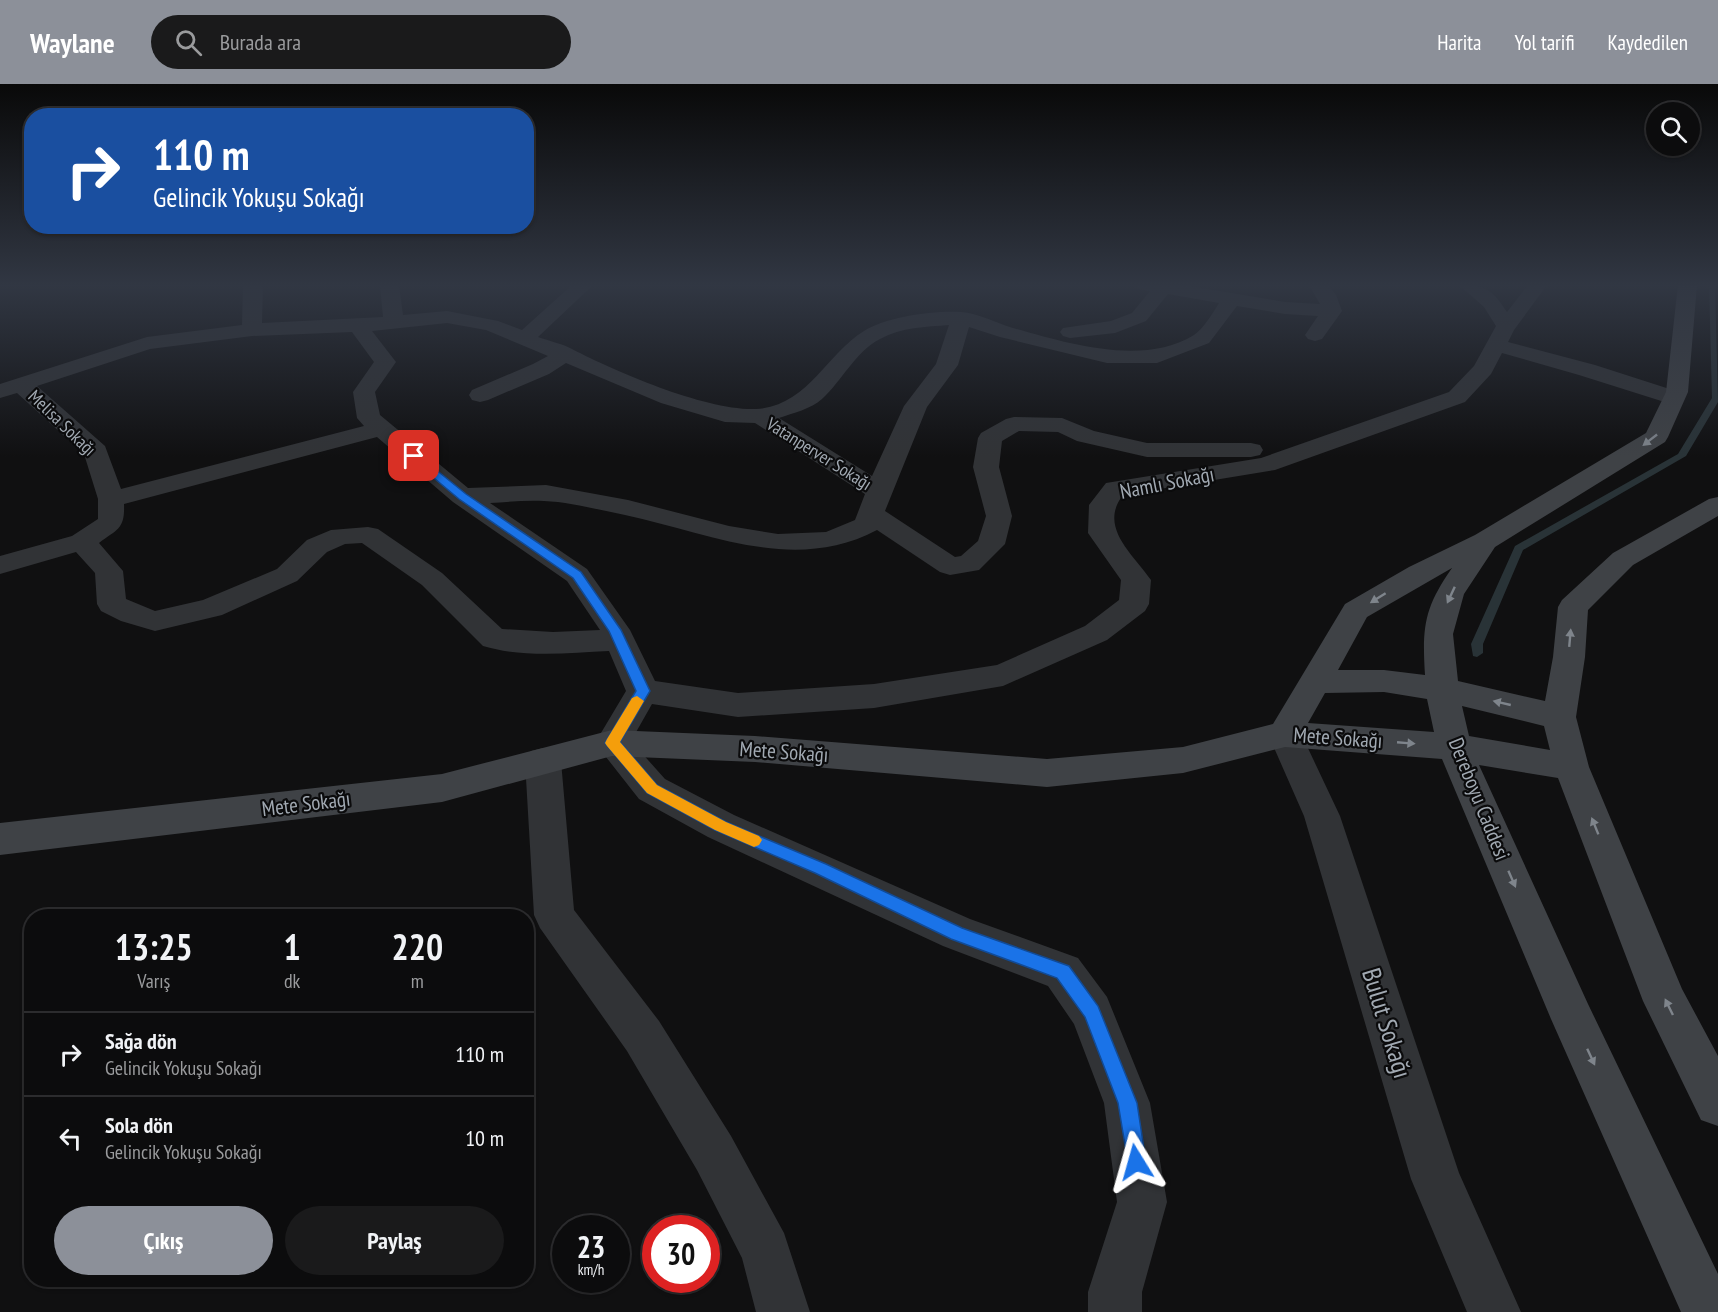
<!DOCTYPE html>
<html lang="tr">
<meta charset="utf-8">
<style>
:root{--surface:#0c0c0d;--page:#1a1a1b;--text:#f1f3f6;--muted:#9a9b9d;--line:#2c2c2e;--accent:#8c9099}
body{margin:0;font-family:"PT Sans Narrow",sans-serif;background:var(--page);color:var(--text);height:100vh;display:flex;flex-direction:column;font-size:22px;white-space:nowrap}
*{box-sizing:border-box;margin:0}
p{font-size:20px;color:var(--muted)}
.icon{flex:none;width:33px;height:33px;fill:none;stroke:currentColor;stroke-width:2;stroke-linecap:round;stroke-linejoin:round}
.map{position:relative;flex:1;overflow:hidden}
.drawer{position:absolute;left:24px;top:825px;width:510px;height:378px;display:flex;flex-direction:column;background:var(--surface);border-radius:24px;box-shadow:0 2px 4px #0004,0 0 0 2px var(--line)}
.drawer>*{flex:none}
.top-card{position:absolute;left:24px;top:24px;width:510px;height:126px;border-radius:24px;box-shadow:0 2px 4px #0004,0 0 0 2px var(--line);background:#1a4fa0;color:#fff;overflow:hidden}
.buttons{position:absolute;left:1646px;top:18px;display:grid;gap:12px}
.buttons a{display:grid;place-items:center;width:54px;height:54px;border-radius:50%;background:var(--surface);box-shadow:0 2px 4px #0004,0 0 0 2px var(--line);font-size:30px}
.speed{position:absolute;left:552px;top:1131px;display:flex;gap:12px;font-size:30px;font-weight:700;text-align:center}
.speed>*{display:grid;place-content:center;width:78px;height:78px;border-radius:50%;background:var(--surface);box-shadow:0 2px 4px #0004,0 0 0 2px var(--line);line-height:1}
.speed small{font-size:15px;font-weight:400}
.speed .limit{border:9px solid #d22;background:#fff;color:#111}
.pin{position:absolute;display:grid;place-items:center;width:51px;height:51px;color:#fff;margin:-26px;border-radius:12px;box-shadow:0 3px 9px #0006}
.me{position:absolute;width:66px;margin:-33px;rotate:352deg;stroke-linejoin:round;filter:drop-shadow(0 0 4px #0008)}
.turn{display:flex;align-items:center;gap:21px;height:126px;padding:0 30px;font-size:27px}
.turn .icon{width:78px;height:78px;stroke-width:2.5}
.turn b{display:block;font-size:42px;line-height:51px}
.eta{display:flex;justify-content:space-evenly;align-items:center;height:102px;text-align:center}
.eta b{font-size:36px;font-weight:700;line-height:42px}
.cta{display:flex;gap:12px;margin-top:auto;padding:12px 30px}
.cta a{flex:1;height:69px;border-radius:36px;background:var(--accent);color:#fff;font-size:24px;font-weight:700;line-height:69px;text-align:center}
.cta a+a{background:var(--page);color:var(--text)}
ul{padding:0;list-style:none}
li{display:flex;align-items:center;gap:18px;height:84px;padding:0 30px;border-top:2px solid var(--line)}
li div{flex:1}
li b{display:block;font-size:22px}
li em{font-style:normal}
header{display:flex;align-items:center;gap:36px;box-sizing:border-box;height:84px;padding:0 30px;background:var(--accent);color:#fff}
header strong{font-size:28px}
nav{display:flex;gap:33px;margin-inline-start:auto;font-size:21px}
.search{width:420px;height:54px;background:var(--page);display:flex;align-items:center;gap:15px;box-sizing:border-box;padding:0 21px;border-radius:33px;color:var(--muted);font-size:22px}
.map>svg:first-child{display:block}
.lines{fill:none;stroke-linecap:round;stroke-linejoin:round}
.stream{fill:#293337;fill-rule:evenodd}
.street{fill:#313336;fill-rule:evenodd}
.secondary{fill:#3f4246;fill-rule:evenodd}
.oneway{fill:#7f858c}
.route{fill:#1a73e8;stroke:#114b97;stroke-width:1.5}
.slow{fill:#f59e0b}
.labels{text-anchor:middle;stroke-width:4.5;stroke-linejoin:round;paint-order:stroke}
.far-street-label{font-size:18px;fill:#a1a9b2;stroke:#0b0b0c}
.street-label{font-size:21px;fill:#a1a9b2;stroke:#0b0b0c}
.near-street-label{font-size:26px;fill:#a1a9b2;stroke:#0b0b0c}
</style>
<header>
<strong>Waylane</strong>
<div class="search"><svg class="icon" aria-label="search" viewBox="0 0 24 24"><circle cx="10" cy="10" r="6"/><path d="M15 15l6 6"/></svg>Burada ara</div>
<nav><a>Harita</a><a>Yol tarifi</a><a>Kaydedilen</a></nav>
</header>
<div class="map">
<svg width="1718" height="1228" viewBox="0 0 1718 1228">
<rect width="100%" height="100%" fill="#101011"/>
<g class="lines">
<polygon class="stream" points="1709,201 1715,201 1718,318 1686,372 1523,466 1483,560 1483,569 1477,573 1473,572 1471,560 1515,462 1678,370 1712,314"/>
<g class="street">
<path d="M 243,201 L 263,201 L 262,239 L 383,233 L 380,201 L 399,201 L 403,231 L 447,227 L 498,237 L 522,246 L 572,201 L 593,201 L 538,253 C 549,257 563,260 572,265 C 616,288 707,327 756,325 C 808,322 825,271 864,247 C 885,233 935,226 961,228 C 978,229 996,239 1013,244 C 1066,259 1143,283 1194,251 C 1203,245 1213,229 1219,219 L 1168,210 L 1146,237 L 1115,249 L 1070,254 L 1063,252 L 1060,248 L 1063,244 L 1111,237 L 1132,229 L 1150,207 L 1138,205 L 1136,201 L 1183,201 L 1285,218 L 1320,220 L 1309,201 L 1328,201 L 1336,211 L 1342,227 L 1322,255 L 1315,257 L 1308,255 L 1305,251 L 1318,232 L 1285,230 L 1237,222 L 1209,259 L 1157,279 L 1107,279 L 1000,253 L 969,243 L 958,281 L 927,323 L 885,427 L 955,473 L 961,472 L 978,457 L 986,432 L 973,383 L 978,354 L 981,349 L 1006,335 L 1014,333 L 1062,334 L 1094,347 L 1147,359 L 1251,359 L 1260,361 L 1263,366 L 1260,371 L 1251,373 L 1147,373 L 1077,357 L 1058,348 L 1019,347 L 1002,357 L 999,383 L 1012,432 L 1005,460 L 979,486 L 950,491 L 940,488 L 877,446 C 794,490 709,449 625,431 C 599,426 570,418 544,417 C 526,416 508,418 490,419 L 587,485 L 630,546 L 655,597 L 738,609 L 874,600 L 997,581 L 1085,542 L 1119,516 L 1121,496 L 1088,449 L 1089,421 L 1106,399 L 1261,374 L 1449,308 L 1474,282 L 1496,242 L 1484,223 L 1459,201 C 1485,201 1492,205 1507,228 L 1528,201 L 1547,201 L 1514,246 L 1508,258 L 1595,281 L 1682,309 L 1685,314 L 1682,319 L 1674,321 L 1579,291 L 1502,269 L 1491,290 L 1465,318 L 1275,386 L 1123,411 C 1098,443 1133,470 1151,496 L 1149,520 L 1145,527 L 1107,556 L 1003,602 L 874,624 L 738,633 L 652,620 L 631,657 L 665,695 L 734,731 L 970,835 L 1078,874 L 1107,913 L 1150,1019 L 1167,1118 L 1142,1208 L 1142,1228 L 1088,1228 L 1088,1208 L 1117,1118 L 1104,1019 L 1074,940 L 1048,902 L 943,862 L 708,753 L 639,715 L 595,659 L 626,607 L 609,567 C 568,569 523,574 483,562 L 422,501 L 362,459 L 345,460 L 327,468 L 297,497 L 222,531 L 155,547 L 121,537 L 101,527 L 97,520 L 95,489 L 76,468 L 0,490 L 0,472 L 72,452 L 98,435 L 98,415 L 84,370 L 17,309 L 0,314 L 0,300 L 147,253 L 242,241 ZM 447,239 L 486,246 L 548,272 L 533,280 L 472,306 L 469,311 L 472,316 L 480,318 L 488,316 L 549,290 L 566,279 L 661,319 L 725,338 L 755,339 L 865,410 L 855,436 L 826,448 L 778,450 L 729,442 L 628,416 L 546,401 L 468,404 L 380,331 L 375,308 L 396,278 L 372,247 ZM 949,241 L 936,280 L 904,322 L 872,392 L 779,334 C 793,329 811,325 822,315 C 842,297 855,268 880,255 C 902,243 925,243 949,241 ZM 352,248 L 374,278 L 353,308 L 357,334 L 364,342 L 121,405 L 105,362 L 37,302 L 150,265 L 252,252 ZM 377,353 L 453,418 L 567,497 L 600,546 L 553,548 L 502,545 L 442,489 L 378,445 L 368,443 L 331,446 L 307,456 L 277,485 L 203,516 L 155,527 L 126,515 L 123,487 L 99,459 C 118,445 125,445 124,420 Z"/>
<polygon points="1285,637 1297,641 1340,732 1459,1089 1521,1228 1467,1228 1411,1095 1304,732 1268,650 1273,641"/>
<polygon points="543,664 555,667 561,677 574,826 659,937 731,1052 784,1149 810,1228 756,1228 742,1174 697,1086 627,967 540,844 534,831 525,677 531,667"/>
</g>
<path class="secondary" d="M 1678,201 L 1697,201 L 1688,308 L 1668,353 L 1665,358 L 1495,463 L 1464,510 L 1453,550 L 1458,597 L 1545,617 L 1553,573 L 1558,523 L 1562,516 L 1613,469 L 1709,415 L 1718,413 L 1718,432 L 1633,481 L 1588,526 L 1585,573 L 1576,633 L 1589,683 L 1682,905 L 1718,972 L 1718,1042 L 1701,1036 L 1643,917 L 1558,694 L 1479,681 L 1588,920 L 1718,1190 L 1718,1228 L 1681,1228 L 1551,935 L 1442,675 L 1285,663 L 1183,689 L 1047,703 L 755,678 L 612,672 L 442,718 L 0,771 L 0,739 L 442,690 L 612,646 L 755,652 L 1047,675 L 1183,663 L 1273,640 L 1345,520 L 1409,483 L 1475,451 L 1646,349 L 1666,308 ZM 1452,484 C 1424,524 1422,543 1425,591 L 1384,586 L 1338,586 L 1367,533 ZM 1384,608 L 1427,615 L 1434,648 L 1308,639 L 1325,609 ZM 1462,622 L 1544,642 L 1550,666 L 1469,652 Z"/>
</g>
<defs><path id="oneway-solid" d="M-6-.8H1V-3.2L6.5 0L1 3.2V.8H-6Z" transform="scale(1.5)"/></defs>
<g class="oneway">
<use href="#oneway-solid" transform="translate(1650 356) rotate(142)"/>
<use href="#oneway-solid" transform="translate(1451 511) rotate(115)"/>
<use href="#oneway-solid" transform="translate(1378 514) rotate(148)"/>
<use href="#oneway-solid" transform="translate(1570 554) rotate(-85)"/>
<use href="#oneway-solid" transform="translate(1502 619) rotate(-167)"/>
<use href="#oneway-solid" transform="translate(1406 659) rotate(5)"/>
<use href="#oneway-solid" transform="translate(1595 742) rotate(-112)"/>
<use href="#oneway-solid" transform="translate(1512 795) rotate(66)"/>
<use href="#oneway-solid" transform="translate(1669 923) rotate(-116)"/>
<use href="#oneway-solid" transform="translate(1591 973) rotate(65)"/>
</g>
<linearGradient id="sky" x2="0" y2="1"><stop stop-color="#090909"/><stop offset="0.54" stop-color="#313743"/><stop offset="1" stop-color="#313743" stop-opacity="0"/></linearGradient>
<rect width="1718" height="373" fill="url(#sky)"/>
<polygon class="route" points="414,368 466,410 581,488 621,546 650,607 620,658 657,701 726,738 826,780 962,844 1069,882 1098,922 1137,1019 1146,1078 1143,1085 1136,1088 1129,1085 1118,1019 1085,933 1057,894 951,855 815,789 715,746 647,709 605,659 636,607 609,547 573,494 459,415 410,374 409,372"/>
<polygon class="slow" points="637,612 644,617 620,658 657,701 726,738 759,752 762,756 759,761 754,763 715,746 647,709 607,662 605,659 607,655 632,614"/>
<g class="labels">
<g class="far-street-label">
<text transform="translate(62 339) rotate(44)" y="6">Melisa Sokağı</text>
<text transform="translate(819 370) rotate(32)" y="6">Vatanperver Sokağı</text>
</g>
<g class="street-label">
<text transform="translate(1167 399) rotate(-11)" y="7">Namlı Sokağı</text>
<text transform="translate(1338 654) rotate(4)" y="7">Mete Sokağı</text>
<text transform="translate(784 668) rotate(4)" y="7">Mete Sokağı</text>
<text transform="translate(1479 715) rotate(68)" y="7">Dereboyu Caddesi</text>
<text transform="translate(306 720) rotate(-7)" y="7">Mete Sokağı</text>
</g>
<g class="near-street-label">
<text transform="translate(1387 939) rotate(73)" y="9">Bulut Sokağı</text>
</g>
</g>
</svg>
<div class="buttons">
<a><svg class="icon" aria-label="search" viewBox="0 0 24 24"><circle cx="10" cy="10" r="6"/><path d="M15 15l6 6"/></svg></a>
</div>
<div class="speed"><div>23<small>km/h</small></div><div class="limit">30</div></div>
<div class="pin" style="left:414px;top:372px;background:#d93025"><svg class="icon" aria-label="arrive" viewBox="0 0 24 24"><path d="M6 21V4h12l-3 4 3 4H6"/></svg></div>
<svg class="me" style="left:1136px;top:1078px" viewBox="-20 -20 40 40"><path d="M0-17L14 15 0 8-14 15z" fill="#1a73e8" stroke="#fff" stroke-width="4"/></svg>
<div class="top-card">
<div class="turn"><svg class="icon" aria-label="right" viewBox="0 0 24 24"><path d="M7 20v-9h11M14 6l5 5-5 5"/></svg><div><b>110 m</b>Gelincik Yokuşu Sokağı</div></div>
</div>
<section class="drawer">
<div class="eta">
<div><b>13:25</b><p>Varış</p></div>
<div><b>1</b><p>dk</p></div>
<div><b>220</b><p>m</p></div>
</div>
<ul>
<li><svg class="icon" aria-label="right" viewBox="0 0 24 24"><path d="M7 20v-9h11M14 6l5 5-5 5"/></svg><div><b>Sağa dön</b><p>Gelincik Yokuşu Sokağı</p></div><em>110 m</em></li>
<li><svg class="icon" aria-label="left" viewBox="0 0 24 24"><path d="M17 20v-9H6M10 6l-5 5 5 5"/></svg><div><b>Sola dön</b><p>Gelincik Yokuşu Sokağı</p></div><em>10 m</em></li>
</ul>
<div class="cta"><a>Çıkış</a><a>Paylaş</a></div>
</section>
</div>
